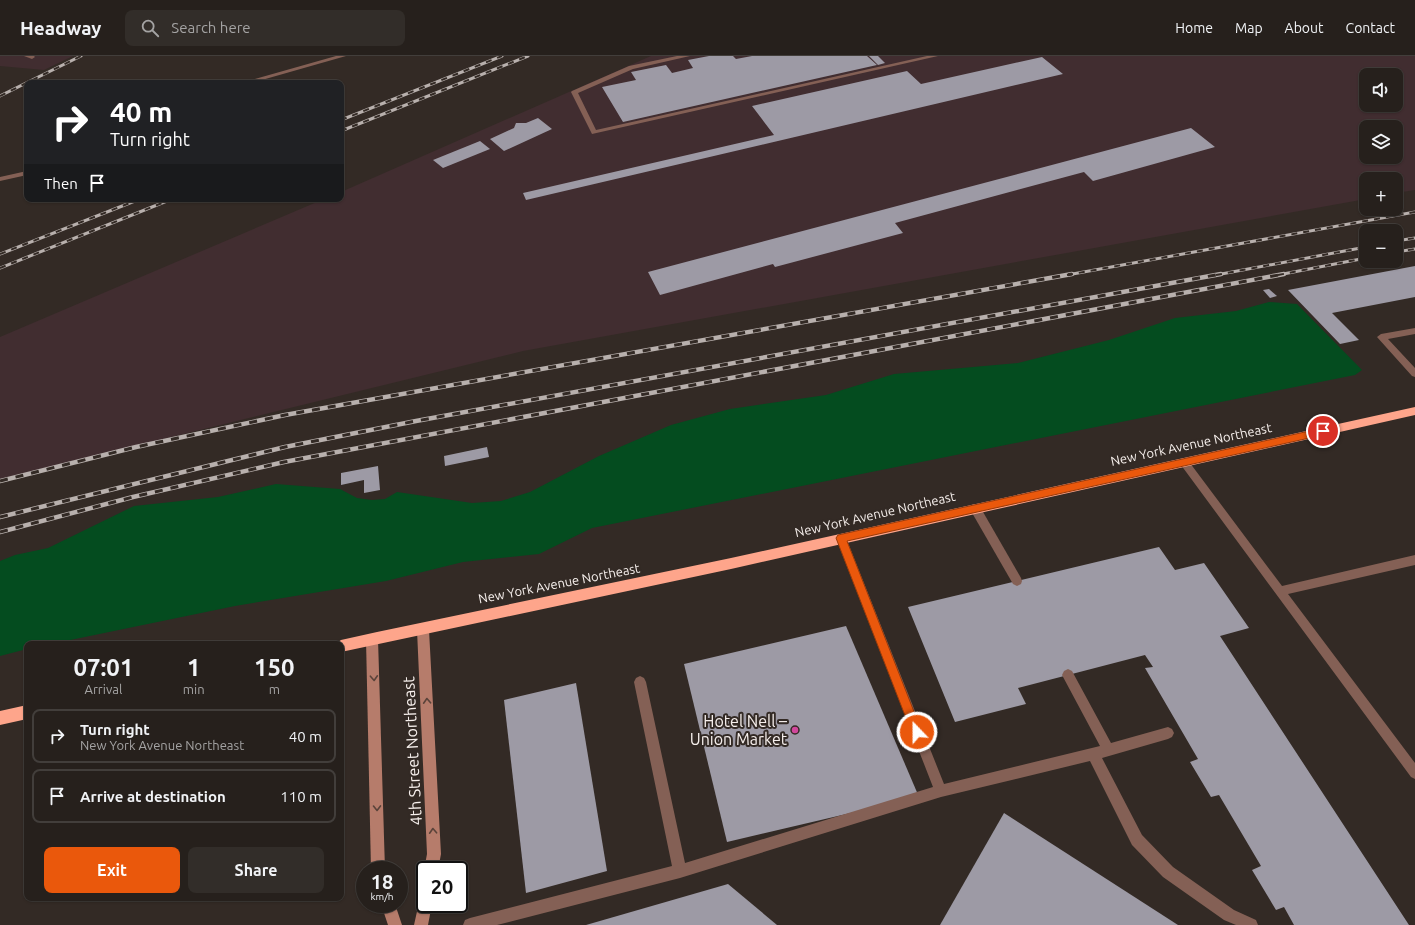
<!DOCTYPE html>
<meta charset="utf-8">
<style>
:root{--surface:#26201c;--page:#322d29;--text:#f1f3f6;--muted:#a4a3a3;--line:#423e3b;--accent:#ea580c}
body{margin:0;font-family:Ubuntu,sans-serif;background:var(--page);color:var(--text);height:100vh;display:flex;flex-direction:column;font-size:15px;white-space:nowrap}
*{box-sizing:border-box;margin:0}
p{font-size:13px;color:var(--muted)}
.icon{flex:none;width:22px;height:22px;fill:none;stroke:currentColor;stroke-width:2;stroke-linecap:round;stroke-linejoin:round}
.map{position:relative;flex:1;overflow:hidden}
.side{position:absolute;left:24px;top:585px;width:320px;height:260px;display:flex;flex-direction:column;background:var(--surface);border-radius:8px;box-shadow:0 1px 3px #0004,0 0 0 1px var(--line)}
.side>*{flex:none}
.banner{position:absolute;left:24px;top:24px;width:320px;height:122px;border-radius:8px;box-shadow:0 1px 3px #0004,0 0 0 1px var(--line);background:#202124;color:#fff;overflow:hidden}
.fabs{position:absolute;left:1359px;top:12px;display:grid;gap:8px}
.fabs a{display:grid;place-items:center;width:44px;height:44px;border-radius:8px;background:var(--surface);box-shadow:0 1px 3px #0004,0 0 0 1px var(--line);font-size:20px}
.speed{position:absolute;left:356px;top:805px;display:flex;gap:8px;font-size:20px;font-weight:700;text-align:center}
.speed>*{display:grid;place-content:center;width:52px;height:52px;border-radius:50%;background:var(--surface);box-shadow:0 1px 3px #0004,0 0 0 1px var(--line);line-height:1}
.speed small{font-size:10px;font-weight:400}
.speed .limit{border:2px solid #111;border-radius:6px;background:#fff;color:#111}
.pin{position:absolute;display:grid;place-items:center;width:34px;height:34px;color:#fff;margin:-17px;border:2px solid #fff;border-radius:50%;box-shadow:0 1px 4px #0007}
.me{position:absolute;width:44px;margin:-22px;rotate:338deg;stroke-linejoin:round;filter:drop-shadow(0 0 3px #0008)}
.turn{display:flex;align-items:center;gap:14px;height:84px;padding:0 20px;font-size:18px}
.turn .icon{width:52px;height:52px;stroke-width:2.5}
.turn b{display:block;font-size:28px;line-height:34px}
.then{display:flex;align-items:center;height:38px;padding:0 20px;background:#0003;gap:8px;font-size:15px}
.eta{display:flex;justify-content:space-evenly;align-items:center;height:68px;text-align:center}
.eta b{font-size:24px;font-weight:700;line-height:28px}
.button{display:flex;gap:8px;margin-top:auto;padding:8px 20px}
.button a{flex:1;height:46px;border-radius:8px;background:var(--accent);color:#fff;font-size:16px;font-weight:700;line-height:46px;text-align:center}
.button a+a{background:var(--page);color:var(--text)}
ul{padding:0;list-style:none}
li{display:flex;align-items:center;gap:12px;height:54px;margin:0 8px 6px;padding:0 12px;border:2px solid var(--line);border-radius:8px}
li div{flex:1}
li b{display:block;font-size:15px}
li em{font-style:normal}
header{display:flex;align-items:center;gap:24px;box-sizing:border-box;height:56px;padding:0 20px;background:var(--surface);border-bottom:1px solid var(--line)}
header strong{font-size:19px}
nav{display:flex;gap:22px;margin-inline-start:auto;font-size:14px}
.search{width:280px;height:36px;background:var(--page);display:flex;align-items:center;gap:10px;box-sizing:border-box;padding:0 14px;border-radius:8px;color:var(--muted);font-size:15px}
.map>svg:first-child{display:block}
.industrial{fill:#412d30;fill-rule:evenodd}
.green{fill:#044c1f}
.building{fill:#9d9aa5}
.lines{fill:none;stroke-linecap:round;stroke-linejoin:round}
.lane{fill:#846055;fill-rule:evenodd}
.secondary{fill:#b67c6b;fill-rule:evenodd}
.highway{fill:#fea58b;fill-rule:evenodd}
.rail-far1-casing{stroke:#b8b0ad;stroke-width:3}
.rail-casing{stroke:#b8b0ad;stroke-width:4.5}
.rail-far1{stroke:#332a25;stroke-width:2;stroke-dasharray:6;stroke-linecap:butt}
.rail{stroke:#332a25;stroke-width:3;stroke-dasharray:8;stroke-linecap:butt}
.oneway{stroke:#5a433a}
.route{fill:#ea580c;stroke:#983908}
.hotel-dot{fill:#d1479c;stroke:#332a25;stroke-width:1.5}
.labels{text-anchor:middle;stroke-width:4;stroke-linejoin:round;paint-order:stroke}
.street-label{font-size:13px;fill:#f7f0ed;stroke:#332a25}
.near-poi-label{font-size:16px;fill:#f7f0ed;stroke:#332a25;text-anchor:end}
.near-street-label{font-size:16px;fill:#f7f0ed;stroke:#332a25}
</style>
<header>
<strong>Headway</strong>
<div class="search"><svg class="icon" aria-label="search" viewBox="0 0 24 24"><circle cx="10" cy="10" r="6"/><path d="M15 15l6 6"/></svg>Search here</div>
<nav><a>Home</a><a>Map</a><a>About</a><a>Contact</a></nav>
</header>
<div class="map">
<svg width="1415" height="869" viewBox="0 0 1415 869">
<rect width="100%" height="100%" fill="#332a25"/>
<g class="industrial">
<polygon points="0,0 73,0 44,14 0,10"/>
<path d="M 651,0 L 1415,0 L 1415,134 L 1396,137 L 1396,123 L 1366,123 L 1366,143 L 523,295 L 0,423 L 0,281 L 324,143 L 341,143 L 341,136 ZM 1366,19 L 1396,19 L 1396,49 L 1366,49 ZM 1366,71 L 1396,71 L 1396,101 L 1366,101 Z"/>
</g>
<polygon class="green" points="1269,246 1297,248 1362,314 1355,319 592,472 539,498 463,506 386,525 235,550 51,588 27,588 27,593 0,600 0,505 15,499 48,492 134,450 218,441 276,428 340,433 357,442 372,444 385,443 397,436 472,447 501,445 530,436 599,400 671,369 730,353 826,339 894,318 1018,307 1109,284 1175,262 1236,255"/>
<g class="building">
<polygon points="709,0 733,0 736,3 752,0 867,0 877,9 623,66 602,31 636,24 631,16 666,9 672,17 693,12 688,4"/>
<polygon points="869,0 878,0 885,7 878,9"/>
<polygon points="1042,1 1063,18 526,144 523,137 774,79 752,50 907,15 921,28"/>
<polygon points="538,62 552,73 504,95 490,83 514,72 516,67 526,67"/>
<polygon points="1191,72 1215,91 1093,125 1084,116 895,167 903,177 775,211 773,208 660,239 648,216"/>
<polygon points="480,85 490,93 443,112 433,104"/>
<polygon points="1415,210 1415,241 1332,257 1359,284 1340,288 1288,234"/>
<polygon points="1269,233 1277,240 1270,242 1263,234"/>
<polygon points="487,391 489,401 445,410 444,400"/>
<polygon points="378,410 380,434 364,437 364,424 341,429 341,417"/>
<polygon points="1159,491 1175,514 1204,507 1249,572 1220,580 1409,869 1294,869 1284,851 1276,854 1252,814 1261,810 1219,739 1211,741 1190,706 1198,703 1145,612 1153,611 1145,599 1018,632 1026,648 955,666 908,551"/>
<polygon points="846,570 919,741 727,786 684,608"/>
<polygon points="576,627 607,815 526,837 504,644"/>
<polygon points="1004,757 1178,869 940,869"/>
<polygon points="728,828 777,869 586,869"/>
</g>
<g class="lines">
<g class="lane">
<polygon points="24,0 34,0 35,1 32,3"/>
<polygon points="336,0 346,0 251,27 241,27"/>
<polygon points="677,0 690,0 633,13 578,37 596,74 927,0 938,0 592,78 571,36 572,35 629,10"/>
<polygon points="27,115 27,119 0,125 0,121"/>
<polygon points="1415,272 1415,278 1388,283 1415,312 1415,321 1412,320 1377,281 1381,278"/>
<polygon points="1184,402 1187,403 1282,530 1415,499 1415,509 1288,538 1415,707 1415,723 1411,721 1181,409 1179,406 1181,403"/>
<polygon points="975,448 979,449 1021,522 1022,525 1021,528 1017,530 1013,528 971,455 970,452 971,449"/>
<polygon points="841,478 845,479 846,482 944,728 1100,690 1062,619 1064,615 1068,613 1072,615 1111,687 1168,671 1172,673 1174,677 1172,681 1168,683 1102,702 1142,779 1173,811 1234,854 1256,864 1258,869 1236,869 1224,864 1163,821 1132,789 1090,705 941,741 680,822 497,869 463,869 465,864 470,862 672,810 634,626 636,622 640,620 644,622 646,626 685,807 933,731 836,482 837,479"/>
</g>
<g class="secondary">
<polygon points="423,569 427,570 429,574 441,798 438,814 425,814 425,816 424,814 427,798 417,574 419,570"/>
<polygon points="372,578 376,579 378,583 385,814 371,814 366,583 368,579"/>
<polygon points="425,840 425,848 432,848 428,869 414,869 420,842"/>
<polygon points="381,848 395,848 402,869 388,869"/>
</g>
<g class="highway">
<polygon points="1415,351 1415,359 731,513 341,596 341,588 335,588 341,584 377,576 731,502"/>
<polygon points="27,649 27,663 0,669 0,655"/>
</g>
<defs>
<g id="rail-far1">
<polyline points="0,40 81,0"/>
<polyline points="341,64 502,0"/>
<polyline points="341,75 528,0"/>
<polyline points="1396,185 1415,182"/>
<polyline points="1396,196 1415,193"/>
<polyline points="0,198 140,143"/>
<polyline points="0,212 172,143"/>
<polyline points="1067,219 1415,156"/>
<polyline points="1216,219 1366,191"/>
<polyline points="1278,219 1366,202"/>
</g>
<g id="rail">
<polyline points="0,425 136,391 285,359 1072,218"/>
<polyline points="0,461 285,391 416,365 1221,218"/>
<polyline points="0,476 133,441 284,406 1284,218"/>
</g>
</defs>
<use href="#rail-far1" class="rail-far1-casing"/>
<use href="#rail" class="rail-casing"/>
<use href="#rail-far1" class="rail-far1"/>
<use href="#rail" class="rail"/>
</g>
<defs><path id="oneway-chevron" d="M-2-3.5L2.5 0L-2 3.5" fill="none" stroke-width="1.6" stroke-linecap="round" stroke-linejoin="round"/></defs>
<g class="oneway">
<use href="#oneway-chevron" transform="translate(374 622) rotate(87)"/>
<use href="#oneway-chevron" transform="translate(427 645) rotate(-93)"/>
<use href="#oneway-chevron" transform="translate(377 752) rotate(89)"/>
<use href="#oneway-chevron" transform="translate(433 775) rotate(-93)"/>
</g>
<polygon class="route" points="1323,372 1327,375 1323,379 847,485 922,676 921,680 917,682 913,680 836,482 838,479"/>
<circle class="hotel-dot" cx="795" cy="674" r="4"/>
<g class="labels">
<g class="street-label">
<text transform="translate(1191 388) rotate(-12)" y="5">New York Avenue Northeast</text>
<text transform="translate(875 458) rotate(-13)" y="5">New York Avenue Northeast</text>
<text transform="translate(559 527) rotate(-11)" y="5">New York Avenue Northeast</text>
</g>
<g class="near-poi-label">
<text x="787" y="671">Hotel Nell –<tspan x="787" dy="18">Union Market</tspan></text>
</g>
<g class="near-street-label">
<text transform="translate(412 695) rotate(-93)" y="6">4th Street Northeast</text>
</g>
</g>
</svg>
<div class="fabs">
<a><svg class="icon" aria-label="sound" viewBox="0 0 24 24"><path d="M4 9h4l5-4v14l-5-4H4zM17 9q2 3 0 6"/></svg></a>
<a><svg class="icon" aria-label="layers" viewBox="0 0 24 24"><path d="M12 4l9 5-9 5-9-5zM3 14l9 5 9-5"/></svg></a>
<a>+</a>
<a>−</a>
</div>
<div class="speed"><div>18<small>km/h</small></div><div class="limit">20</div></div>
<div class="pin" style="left:1323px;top:375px;background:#d93025"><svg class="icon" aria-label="arrive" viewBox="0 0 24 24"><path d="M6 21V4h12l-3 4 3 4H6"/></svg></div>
<svg class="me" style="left:917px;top:676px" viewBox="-20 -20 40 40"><circle r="17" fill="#ea580c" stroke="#fff" stroke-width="3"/><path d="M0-11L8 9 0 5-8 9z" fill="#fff"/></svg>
<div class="banner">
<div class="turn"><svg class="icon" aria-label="right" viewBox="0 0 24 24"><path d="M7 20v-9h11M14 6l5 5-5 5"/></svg><div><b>40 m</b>Turn right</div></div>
<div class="then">Then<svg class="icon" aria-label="arrive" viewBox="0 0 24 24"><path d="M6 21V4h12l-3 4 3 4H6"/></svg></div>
</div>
<section class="side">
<div class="eta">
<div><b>07:01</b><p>Arrival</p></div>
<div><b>1</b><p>min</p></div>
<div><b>150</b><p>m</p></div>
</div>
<ul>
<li><svg class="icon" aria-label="right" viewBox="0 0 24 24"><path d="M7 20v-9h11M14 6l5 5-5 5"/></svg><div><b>Turn right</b><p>New York Avenue Northeast</p></div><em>40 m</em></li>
<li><svg class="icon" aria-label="arrive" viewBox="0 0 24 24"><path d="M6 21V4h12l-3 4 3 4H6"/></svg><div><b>Arrive at destination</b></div><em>110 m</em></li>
</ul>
<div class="button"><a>Exit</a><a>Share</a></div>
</section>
</div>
